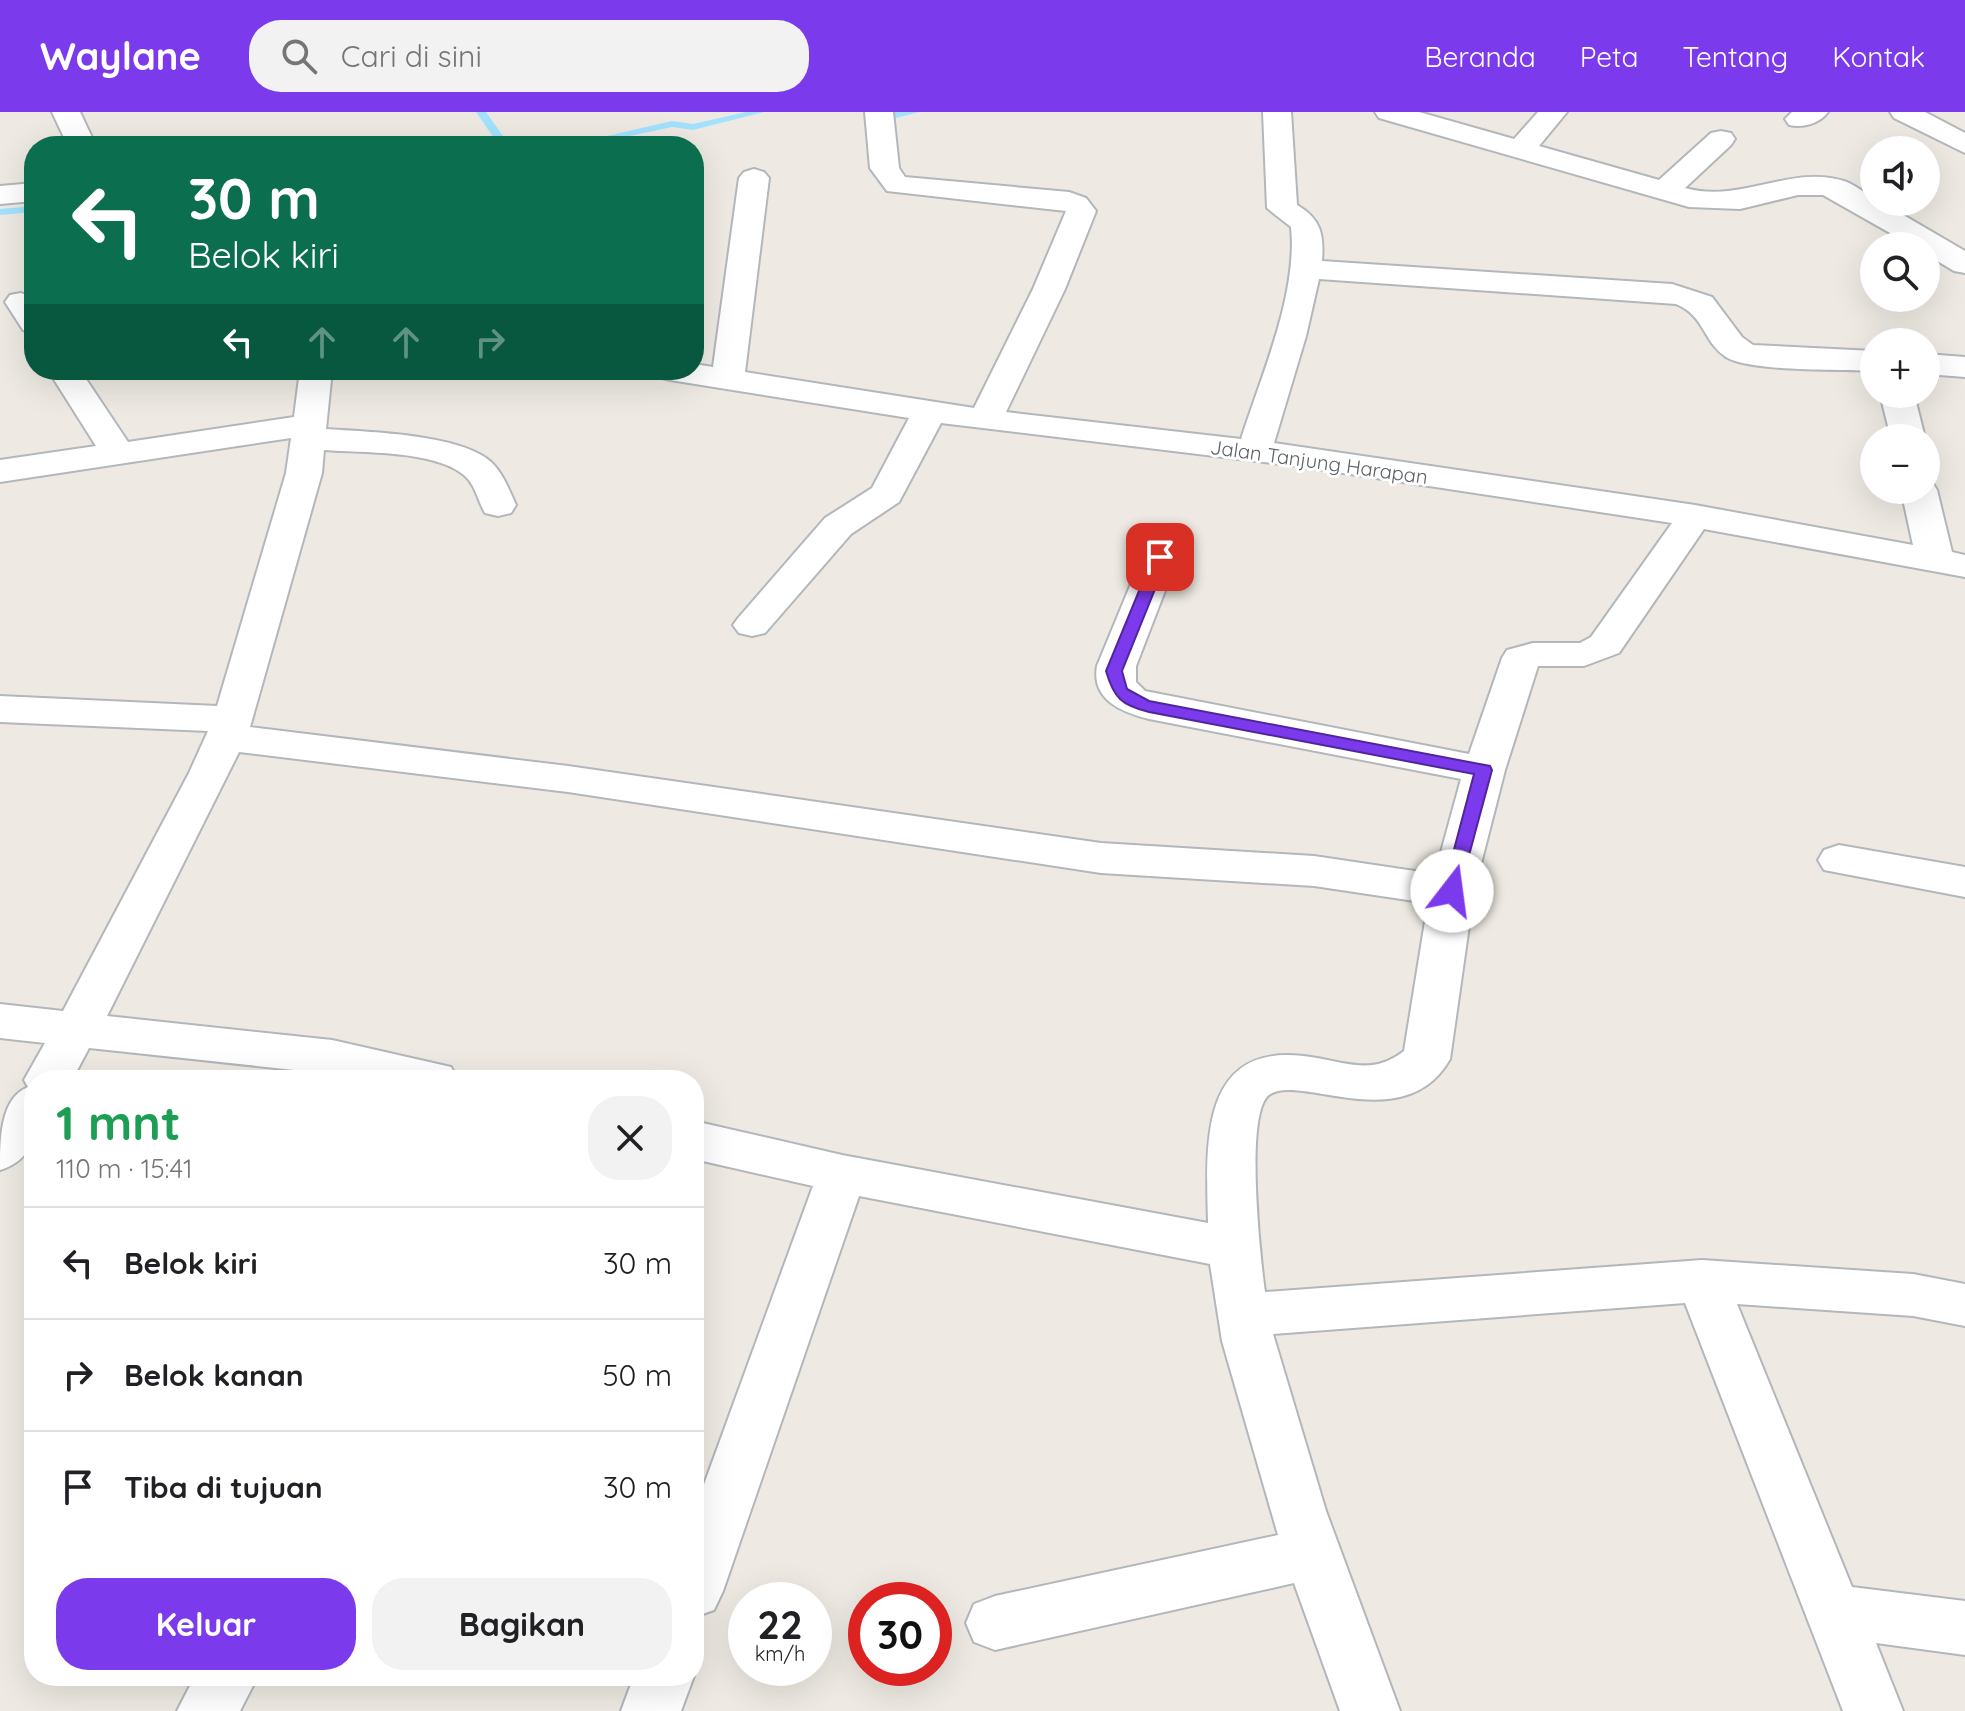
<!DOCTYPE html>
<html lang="id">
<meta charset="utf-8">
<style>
:root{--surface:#fff;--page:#f2f2f2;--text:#202124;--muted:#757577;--line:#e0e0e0;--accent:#7c3aed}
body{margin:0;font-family:Quicksand,sans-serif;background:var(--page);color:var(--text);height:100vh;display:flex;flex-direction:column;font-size:30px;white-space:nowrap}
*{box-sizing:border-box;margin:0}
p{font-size:26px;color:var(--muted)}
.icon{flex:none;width:44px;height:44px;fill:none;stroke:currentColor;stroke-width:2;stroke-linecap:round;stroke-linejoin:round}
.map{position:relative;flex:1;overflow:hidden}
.drawer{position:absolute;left:24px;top:958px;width:680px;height:616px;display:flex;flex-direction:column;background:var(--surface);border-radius:32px;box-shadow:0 8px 32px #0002}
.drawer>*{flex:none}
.top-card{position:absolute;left:24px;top:24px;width:680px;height:244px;border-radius:32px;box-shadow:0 8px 32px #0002;background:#0b6e4f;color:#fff;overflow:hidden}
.tools{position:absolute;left:1860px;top:24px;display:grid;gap:16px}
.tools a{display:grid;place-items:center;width:80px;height:80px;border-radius:50%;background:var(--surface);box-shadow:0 8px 32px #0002;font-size:40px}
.speed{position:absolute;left:728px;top:1470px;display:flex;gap:16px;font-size:40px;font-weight:700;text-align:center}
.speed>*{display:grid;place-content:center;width:104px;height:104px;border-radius:50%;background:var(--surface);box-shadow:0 8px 32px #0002;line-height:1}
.speed small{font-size:20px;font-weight:400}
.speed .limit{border:12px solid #d22;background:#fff;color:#111}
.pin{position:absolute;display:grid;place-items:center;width:68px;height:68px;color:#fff;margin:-34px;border-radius:16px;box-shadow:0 4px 12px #0006}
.me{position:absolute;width:88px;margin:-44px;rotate:15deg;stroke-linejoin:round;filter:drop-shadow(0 0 6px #0008)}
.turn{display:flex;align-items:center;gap:28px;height:168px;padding:0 32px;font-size:36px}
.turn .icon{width:104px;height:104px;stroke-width:2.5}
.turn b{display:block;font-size:56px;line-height:68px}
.lanes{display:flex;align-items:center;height:76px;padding:0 32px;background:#0003;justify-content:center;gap:40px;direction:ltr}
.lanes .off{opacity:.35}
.round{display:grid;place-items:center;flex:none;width:84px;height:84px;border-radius:32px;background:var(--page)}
.summary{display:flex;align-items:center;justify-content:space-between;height:136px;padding:0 32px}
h1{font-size:48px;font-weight:700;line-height:60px;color:#1e9e55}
.primary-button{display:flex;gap:16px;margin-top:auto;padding:16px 32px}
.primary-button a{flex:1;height:92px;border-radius:32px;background:var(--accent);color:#fff;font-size:32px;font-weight:700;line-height:92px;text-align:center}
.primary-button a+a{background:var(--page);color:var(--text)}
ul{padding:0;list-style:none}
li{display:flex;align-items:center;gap:24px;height:112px;padding:0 32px;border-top:2px solid var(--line)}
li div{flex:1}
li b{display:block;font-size:30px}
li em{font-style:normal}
header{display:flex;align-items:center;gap:48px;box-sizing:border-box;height:112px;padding:0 40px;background:var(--accent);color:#fff}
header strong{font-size:38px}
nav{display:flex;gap:44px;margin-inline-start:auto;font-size:28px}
.search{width:560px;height:72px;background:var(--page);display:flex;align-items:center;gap:20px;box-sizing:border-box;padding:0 28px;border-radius:32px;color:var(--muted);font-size:30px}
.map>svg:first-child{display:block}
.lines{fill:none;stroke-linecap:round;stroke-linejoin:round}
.stream{fill:#a2e2ff;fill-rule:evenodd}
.street-casing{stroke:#b3b7ba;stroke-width:4}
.street{fill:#fff;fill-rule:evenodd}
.route{fill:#7c3aed;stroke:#51269a;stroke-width:2}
.labels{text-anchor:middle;stroke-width:6;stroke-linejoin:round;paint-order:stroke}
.far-street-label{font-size:20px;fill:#5b6064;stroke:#fff}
</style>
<header>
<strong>Waylane</strong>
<div class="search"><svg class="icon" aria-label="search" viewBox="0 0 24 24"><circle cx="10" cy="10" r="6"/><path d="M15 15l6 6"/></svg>Cari di sini</div>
<nav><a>Beranda</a><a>Peta</a><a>Tentang</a><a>Kontak</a></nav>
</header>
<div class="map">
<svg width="1965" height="1599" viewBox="0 0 1965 1599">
<rect width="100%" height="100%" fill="#eeeae3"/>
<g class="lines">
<g class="stream">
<polygon points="476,0 486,0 508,31 546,31 551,34 497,34 498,32"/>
<polygon points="746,0 764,0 693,18 672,15 583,34 564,34 672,9 693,12"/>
<polygon points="878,0 919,0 888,8"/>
<polygon points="34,94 34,100 0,103 0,97"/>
</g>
<defs>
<g id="street">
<polygon points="52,0 80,0 96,34 68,34"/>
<path d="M 865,0 L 893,0 L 899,56 L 905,65 L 1069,80 L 1086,86 L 1096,99 L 1065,177 L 1006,300 L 1241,327 C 1261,264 1298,182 1291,115 L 1267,96 L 1263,0 L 1291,0 L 1297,93 C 1321,107 1324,122 1322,149 L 1672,172 L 1712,185 L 1742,225 L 1753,233 L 1874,239 L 1874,259 C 1842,257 1750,260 1726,245 C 1703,230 1705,204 1676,192 L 1319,167 L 1306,224 L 1274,331 L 1695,393 L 1913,433 L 1901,378 L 1926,378 L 1926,369 L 1932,370 L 1937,378 L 1952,440 L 1965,443 L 1965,465 L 1704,417 L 1619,541 L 1584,554 L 1538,554 L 1505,658 L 1474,779 L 1450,947 C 1403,1030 1290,955 1266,986 C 1246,1013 1260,1143 1265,1180 L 1702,1148 L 1913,1162 L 1965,1172 L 1965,1214 L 1913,1204 L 1737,1192 L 1852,1475 L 1965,1489 L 1965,1543 L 1876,1531 L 1903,1599 L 1843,1599 L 1685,1191 L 1273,1222 L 1326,1399 L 1400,1599 L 1340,1599 L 1294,1471 L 995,1538 L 974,1530 L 966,1511 L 974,1492 L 995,1484 L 1278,1423 L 1222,1229 L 1210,1152 L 859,1084 L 723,1479 L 714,1498 L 694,1505 L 694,1400 L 813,1074 L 694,1047 L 694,1009 L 842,1043 L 1208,1111 C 1206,1028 1199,924 1317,946 C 1351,952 1375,962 1404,939 L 1428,791 L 1314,774 L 1101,761 L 568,680 L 239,640 L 107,904 L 332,928 L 451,955 L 458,968 L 356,968 L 332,962 L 89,936 L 72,968 L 34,968 C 34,1006 44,1044 0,1058 C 0,1028 0,986 28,975 L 24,968 L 45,931 L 0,926 L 0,892 L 63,899 L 189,661 L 208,619 L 0,610 L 0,584 L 217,594 L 286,361 L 291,326 L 0,370 L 0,348 L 96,334 L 48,258 L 80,258 L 128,330 L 294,305 L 300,258 L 332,258 L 326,317 C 367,320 461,322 491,350 C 503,361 509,378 516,393 L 511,401 L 498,404 L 485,401 C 478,389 475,372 464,363 C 434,338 362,341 324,338 L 322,361 L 250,615 L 568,654 L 1101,731 L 1314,744 L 1435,762 L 1461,667 L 1149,607 C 1122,600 1091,588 1097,554 L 1142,445 L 1147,437 L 1160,434 L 1173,437 L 1178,445 L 1136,554 L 1136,570 L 1145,579 L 1469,642 L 1502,546 L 1507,538 L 1533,531 L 1580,531 L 1591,525 L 1672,411 L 1297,354 L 941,311 L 899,390 L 851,422 L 765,521 L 752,524 L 739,521 L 733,513 L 739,505 L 825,406 L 872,376 L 909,306 L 670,268 L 658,265 L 654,258 L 694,258 L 694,252 L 713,255 L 739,66 L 744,60 L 754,57 L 764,60 L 769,66 L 745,260 L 974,296 L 1033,177 L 1066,99 L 887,79 L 870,56 Z"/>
<path d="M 1375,0 L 1419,0 L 1514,27 L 1538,0 L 1567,0 L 1539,34 L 1659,68 L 1711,21 L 1721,19 L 1731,21 L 1735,27 L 1731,33 L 1685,76 C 1742,92 1792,51 1847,70 C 1856,74 1865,81 1874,86 L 1874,90 L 1881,90 L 1965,139 L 1965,161 L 1954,159 L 1926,142 L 1926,134 L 1913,134 L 1823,83 L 1798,83 L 1740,97 L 1689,95 L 1379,6 Z"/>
<path d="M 1792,0 L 1828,0 C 1819,12 1803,16 1789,13 L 1785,7 Z"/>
<polygon points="1890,0 1925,0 1965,21 1965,41 1894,6"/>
<polygon points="34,71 34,89 0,92 0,74"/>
<polygon points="21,181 34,186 34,221 23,218 5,190 10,183"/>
<polygon points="1926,242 1965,245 1965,265 1926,262"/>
<polygon points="1880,282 1914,282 1925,326 1891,326"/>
<polygon points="1839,733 1965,755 1965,785 1824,758 1818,748 1824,738"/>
<polygon points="195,1564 258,1564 240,1599 177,1599"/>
<polygon points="634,1564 694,1564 681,1599 621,1599"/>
</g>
</defs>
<use href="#street" class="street-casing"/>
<use href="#street" class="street"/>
</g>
<path class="route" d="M 1160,441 L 1168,445 L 1122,559 L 1127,577 L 1149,589 L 1490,654 L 1492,658 L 1458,784 L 1452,786 L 1443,779 L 1474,662 L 1149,600 C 1121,593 1114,586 1106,559 L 1153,445 Z"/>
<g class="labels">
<g class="far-street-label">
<text transform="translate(1319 350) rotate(8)" y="7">Jalan Tanjung Harapan</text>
</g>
</g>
</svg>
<div class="tools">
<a><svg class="icon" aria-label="sound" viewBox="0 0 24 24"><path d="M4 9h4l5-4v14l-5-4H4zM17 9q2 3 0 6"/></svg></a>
<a><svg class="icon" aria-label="search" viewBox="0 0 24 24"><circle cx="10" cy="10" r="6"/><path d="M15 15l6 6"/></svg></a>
<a>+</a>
<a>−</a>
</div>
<div class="speed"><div>22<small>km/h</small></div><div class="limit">30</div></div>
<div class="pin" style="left:1160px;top:445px;background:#d93025"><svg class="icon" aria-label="arrive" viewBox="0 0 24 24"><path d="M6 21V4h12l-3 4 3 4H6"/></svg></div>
<svg class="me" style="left:1452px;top:779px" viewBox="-20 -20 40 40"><circle r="19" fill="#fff"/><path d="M0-13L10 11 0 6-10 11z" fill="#7c3aed"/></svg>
<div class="top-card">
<div class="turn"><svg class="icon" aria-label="left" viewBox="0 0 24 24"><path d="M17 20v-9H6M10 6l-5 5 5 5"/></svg><div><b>30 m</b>Belok kiri</div></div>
<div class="lanes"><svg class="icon" aria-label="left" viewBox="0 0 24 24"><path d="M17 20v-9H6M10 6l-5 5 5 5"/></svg><svg class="icon off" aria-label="ahead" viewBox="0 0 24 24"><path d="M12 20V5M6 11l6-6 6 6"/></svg><svg class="icon off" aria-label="ahead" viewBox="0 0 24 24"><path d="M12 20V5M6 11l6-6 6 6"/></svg><svg class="icon off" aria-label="right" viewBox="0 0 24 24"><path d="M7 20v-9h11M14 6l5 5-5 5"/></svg></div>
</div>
<section class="drawer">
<div class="summary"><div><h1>1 mnt</h1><p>110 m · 15:41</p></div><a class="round"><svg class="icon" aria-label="close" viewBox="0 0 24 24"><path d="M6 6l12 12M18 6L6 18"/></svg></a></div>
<ul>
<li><svg class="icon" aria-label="left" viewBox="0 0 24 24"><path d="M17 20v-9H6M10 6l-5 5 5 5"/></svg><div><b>Belok kiri</b></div><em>30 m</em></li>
<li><svg class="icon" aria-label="right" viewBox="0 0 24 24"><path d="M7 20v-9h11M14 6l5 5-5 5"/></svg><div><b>Belok kanan</b></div><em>50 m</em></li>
<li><svg class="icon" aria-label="arrive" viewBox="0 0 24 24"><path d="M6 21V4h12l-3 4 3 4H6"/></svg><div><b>Tiba di tujuan</b></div><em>30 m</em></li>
</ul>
<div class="primary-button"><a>Keluar</a><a>Bagikan</a></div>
</section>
</div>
